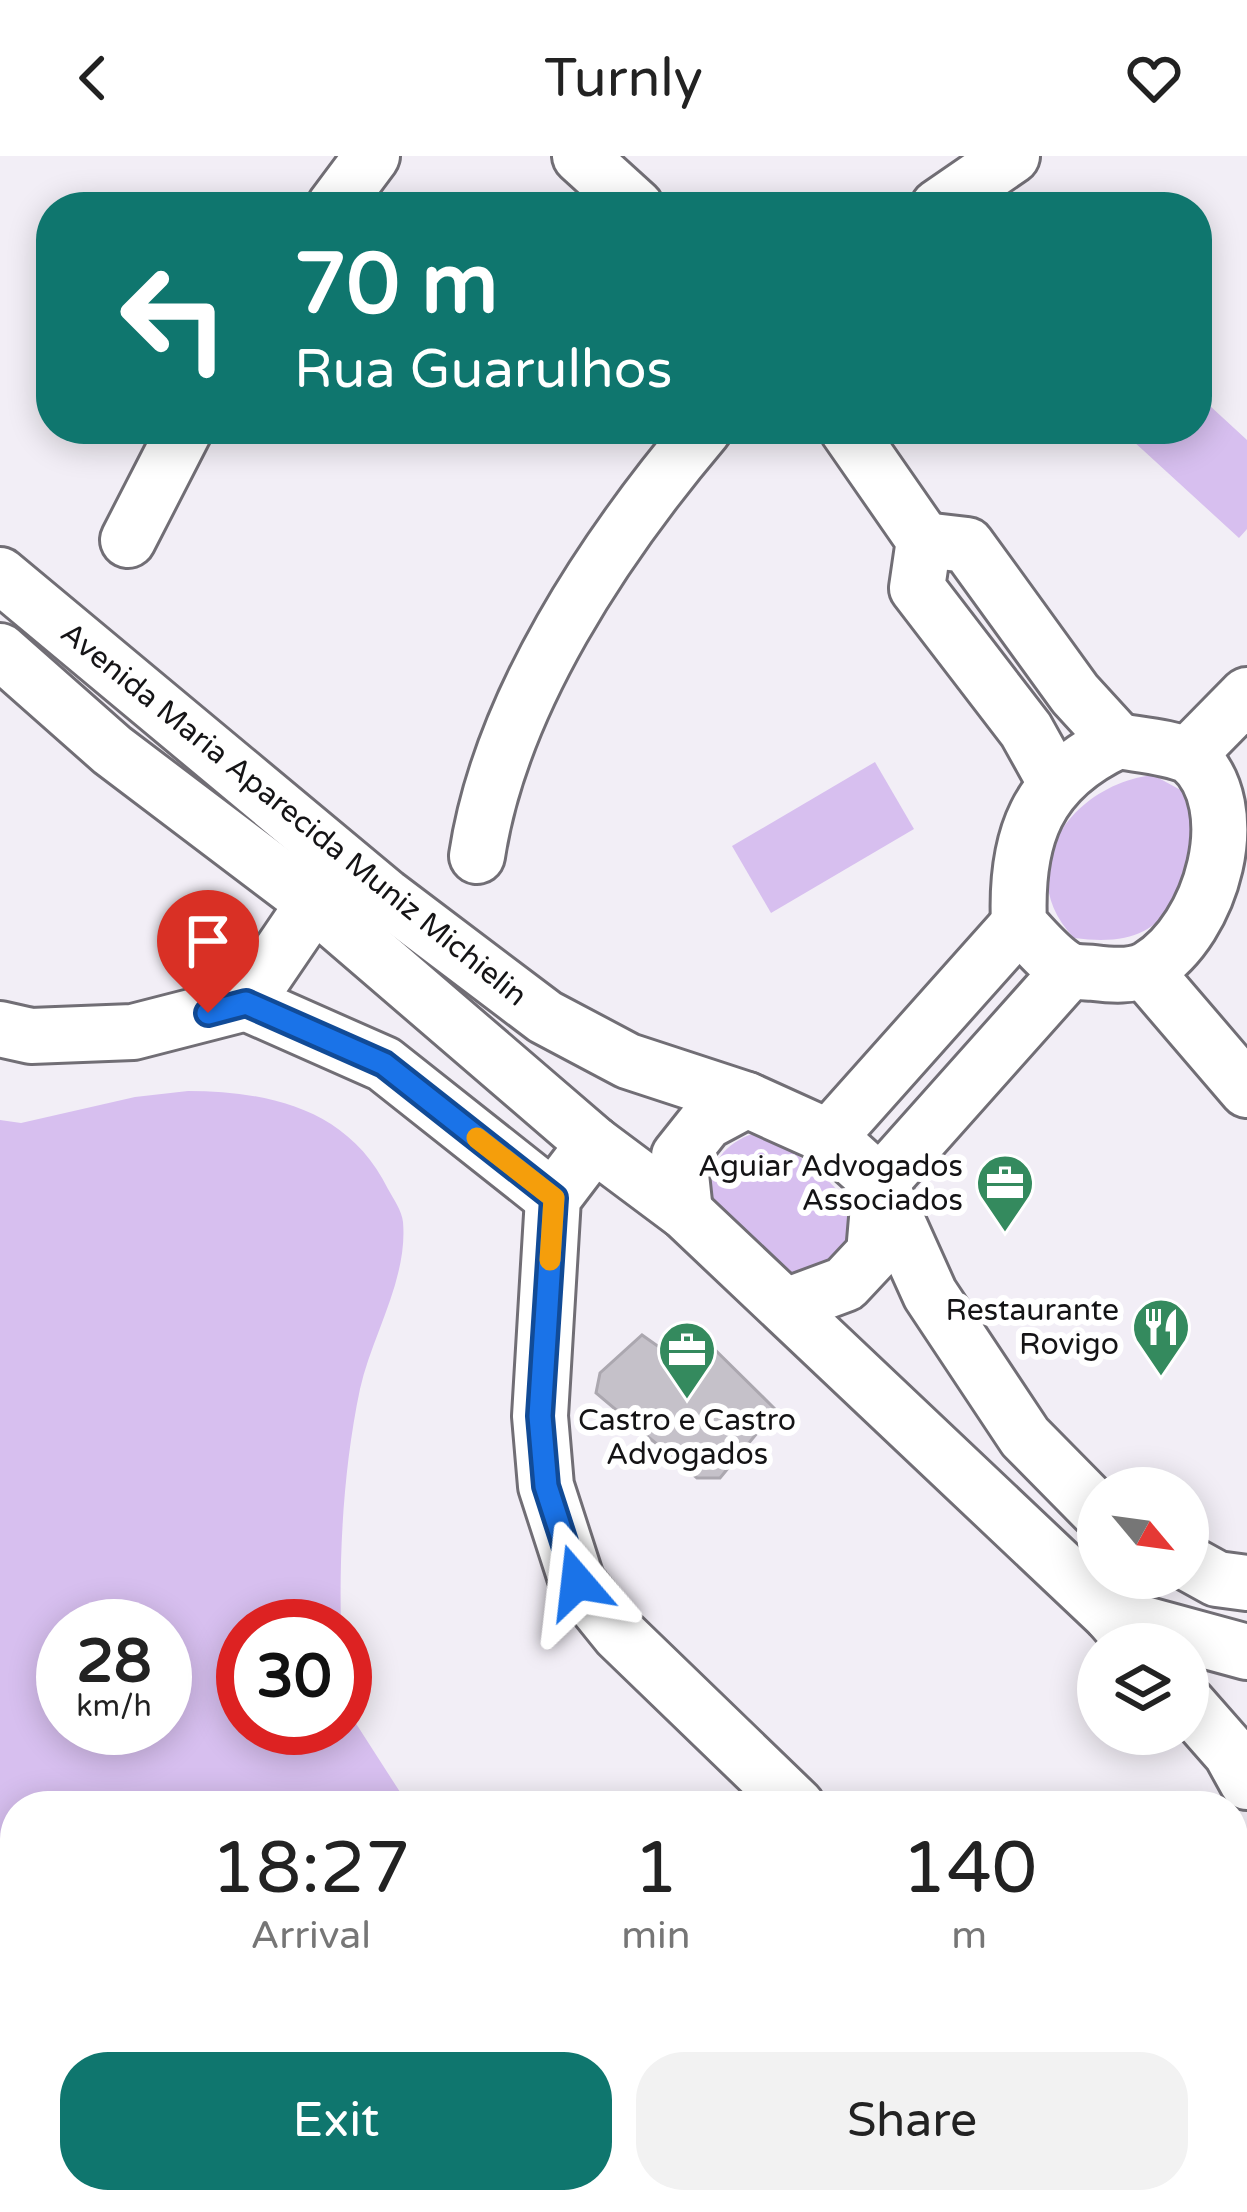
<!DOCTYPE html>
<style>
:root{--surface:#fff;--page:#f2f2f2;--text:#222;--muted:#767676;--accent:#0f766e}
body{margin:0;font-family:"Varela Round",sans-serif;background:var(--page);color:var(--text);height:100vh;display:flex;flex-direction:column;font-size:45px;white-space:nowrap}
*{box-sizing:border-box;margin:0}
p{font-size:39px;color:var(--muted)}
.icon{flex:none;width:66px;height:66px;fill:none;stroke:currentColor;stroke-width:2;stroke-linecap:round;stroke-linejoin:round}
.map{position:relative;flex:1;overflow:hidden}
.details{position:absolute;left:0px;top:1635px;width:1248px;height:423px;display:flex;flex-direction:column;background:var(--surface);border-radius:48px 48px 0 0;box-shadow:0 6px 30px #0003}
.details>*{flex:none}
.banner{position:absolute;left:36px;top:36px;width:1176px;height:252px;border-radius:48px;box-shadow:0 6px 30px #0003;background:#0f766e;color:#fff;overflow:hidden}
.needle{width:78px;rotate:119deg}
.tools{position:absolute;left:1077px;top:1311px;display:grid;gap:24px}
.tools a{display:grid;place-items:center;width:132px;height:132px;border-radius:50%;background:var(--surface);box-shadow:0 6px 30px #0003;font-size:60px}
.speed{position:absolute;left:36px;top:1443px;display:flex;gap:24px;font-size:60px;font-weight:700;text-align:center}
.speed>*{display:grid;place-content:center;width:156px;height:156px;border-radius:50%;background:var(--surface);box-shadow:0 6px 30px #0003;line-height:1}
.speed small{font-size:30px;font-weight:400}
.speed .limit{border:18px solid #d22;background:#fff;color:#111}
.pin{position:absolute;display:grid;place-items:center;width:102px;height:102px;color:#fff;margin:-123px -51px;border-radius:50% 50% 50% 0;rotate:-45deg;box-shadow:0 0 12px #0007}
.pin .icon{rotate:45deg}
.me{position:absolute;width:132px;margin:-66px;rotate:343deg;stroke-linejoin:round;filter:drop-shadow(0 0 9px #0008)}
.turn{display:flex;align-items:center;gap:42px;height:252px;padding:0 60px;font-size:54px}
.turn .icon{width:156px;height:156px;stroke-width:2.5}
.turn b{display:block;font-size:84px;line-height:102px}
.eta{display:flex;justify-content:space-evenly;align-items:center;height:204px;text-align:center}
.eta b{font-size:72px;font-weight:600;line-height:84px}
.cta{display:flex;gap:24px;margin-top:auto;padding:24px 60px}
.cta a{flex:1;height:138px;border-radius:48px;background:var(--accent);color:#fff;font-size:48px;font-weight:600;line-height:138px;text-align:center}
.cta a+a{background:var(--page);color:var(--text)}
header{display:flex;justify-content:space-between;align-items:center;height:156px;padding:0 60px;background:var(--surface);font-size:54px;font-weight:600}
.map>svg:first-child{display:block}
.green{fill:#d7bfef;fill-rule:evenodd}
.building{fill:#c5c1c9;stroke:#aba7af;stroke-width:3}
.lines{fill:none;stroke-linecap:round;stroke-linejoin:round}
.minor-casing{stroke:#716e75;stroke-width:60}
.minor{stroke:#fff;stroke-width:54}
.route-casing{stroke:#114b97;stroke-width:30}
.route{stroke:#1a73e8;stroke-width:21}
.slow{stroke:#f59e0b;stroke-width:21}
.labels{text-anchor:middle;stroke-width:12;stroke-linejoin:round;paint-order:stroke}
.street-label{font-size:30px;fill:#151416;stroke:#fff}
.poi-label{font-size:30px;fill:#151416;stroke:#fff;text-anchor:end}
</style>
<header><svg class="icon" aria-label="back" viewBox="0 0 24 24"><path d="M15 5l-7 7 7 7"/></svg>Turnly<svg class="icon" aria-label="heart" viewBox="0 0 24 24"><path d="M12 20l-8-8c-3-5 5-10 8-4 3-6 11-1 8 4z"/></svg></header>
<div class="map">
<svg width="1247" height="2056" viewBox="0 0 1247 2056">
<rect width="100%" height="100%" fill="#f2eef6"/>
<g class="green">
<polygon points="1197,238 1247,284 1247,373 1239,382 1120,273 1197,273"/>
<polygon points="875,606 914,673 771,757 732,690"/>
<path d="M 1153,619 L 1188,638 L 1207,670 C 1177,742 1170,795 1074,782 C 1009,714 1073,628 1153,619 Z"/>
<path d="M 188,935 C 269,935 349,953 388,1033 C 393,1042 402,1055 403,1066 C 408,1123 372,1179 360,1233 C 344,1309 339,1393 341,1470 L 243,1470 L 243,1572 L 345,1572 L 345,1522 L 355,1566 L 409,1650 L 15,1650 L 15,1934 L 0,1942 L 0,964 L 21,967 L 135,941 ZM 165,1470 L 165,1572 L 63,1572 L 63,1470 Z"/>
<path d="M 755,977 C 797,994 826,1018 854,1054 L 848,1095 L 807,1118 L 791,1116 L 710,1045 C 708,1011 721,988 755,977 Z"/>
<polygon points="456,2043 645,2043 632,2056 482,2056"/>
</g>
<polygon class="building" points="695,1174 776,1254 720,1322 697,1322 596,1237 600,1217 642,1179 666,1196"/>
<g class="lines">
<defs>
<g id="minor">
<polyline points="580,0 636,51"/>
<polyline points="334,51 372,0"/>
<polyline points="938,51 1012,0"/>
<polyline points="847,273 924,384 917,432 1026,574 1055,626"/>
<polyline points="128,384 185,273"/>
<polyline points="924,384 967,389 1075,538 1118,585"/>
<polyline points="0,419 385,740 545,861 628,905 747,944 829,981 880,1027 930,1138 1025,1281 1098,1355"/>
<polyline points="0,495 112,594 314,747 594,988 685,1056 1111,1459 1136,1488"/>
<path d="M 1118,585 C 1141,589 1171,591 1191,601 C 1247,649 1213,773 1149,812 C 1134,821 1110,819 1094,817 C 1085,816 1074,817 1067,813 C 1049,803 1033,782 1019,768 C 1015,682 1036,623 1118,585 Z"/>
<polyline points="1188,599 1247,539"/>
<path d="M 477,700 C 500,547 605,390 704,273"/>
<polyline points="1145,815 1247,934"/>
<polyline points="246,847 314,747"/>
<polyline points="0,873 31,880 133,876 246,847 384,908 553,1042"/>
<polyline points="829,981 1019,768"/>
<polyline points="594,988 553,1042 540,1260 546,1330 577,1426 619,1478 797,1650"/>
<polyline points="685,1056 679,1000 706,966 747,944"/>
<polyline points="786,1150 845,1128 874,1097 880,1027 1069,815"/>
<polyline points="1188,1407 1217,1423 1247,1427"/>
<polyline points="1111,1459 1247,1496"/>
<polyline points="1188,1548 1231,1597 1247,1626"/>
<polyline points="1006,2056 1010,2043"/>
</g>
</defs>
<use href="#minor" class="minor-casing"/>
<use href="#minor" class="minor"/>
</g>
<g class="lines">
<defs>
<polyline id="route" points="208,857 246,847 384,908 554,1042 540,1260 546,1330 577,1426"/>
</defs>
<use href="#route" class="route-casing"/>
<use href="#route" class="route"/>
<polyline class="slow" points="477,982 554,1042 550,1104"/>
</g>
<defs>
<symbol id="office-pin" viewBox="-11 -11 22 30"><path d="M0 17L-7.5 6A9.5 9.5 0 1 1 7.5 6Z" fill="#348a5e" stroke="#fff"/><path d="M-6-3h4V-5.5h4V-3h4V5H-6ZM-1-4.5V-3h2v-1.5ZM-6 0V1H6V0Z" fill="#fff"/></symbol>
<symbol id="restaurant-pin" viewBox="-11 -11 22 30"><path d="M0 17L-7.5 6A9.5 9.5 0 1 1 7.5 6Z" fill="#348a5e" stroke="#fff"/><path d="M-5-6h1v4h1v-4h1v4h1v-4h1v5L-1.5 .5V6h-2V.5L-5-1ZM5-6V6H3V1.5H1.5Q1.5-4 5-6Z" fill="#fff"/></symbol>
</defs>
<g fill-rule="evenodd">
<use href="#office-pin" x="972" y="994" width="66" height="90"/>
<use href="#restaurant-pin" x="1128" y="1138" width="66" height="90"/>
<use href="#office-pin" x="654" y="1161" width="66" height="90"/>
</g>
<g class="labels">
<g class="street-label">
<text transform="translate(294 658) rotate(39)" y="10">Avenida Maria Aparecida Muniz Michielin</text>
</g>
<g class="poi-label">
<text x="963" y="1020">Aguiar Advogados<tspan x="963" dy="34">Associados</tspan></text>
<text x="1119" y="1164">Restaurante<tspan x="1119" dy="34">Rovigo</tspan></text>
<text x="687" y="1274" text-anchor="middle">Castro e Castro<tspan x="687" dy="34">Advogados</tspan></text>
</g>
</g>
</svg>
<div class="tools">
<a><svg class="needle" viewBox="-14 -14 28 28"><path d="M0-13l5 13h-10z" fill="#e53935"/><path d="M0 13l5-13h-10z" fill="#767676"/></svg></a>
<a><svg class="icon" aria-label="layers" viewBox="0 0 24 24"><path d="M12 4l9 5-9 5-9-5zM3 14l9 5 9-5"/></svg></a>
</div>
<div class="speed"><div>28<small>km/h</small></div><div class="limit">30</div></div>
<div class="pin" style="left:208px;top:857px;background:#d93025"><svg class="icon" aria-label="arrive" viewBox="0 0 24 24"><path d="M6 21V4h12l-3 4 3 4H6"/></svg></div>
<svg class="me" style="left:577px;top:1426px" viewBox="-20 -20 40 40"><path d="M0-17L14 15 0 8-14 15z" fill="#1a73e8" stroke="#fff" stroke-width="4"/></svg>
<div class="banner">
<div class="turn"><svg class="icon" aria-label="left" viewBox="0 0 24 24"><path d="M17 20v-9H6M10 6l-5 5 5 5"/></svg><div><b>70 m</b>Rua Guarulhos</div></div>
</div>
<section class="details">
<div class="eta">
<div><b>18:27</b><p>Arrival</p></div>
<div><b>1</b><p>min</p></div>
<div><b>140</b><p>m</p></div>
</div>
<div class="cta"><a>Exit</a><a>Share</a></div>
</section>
</div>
